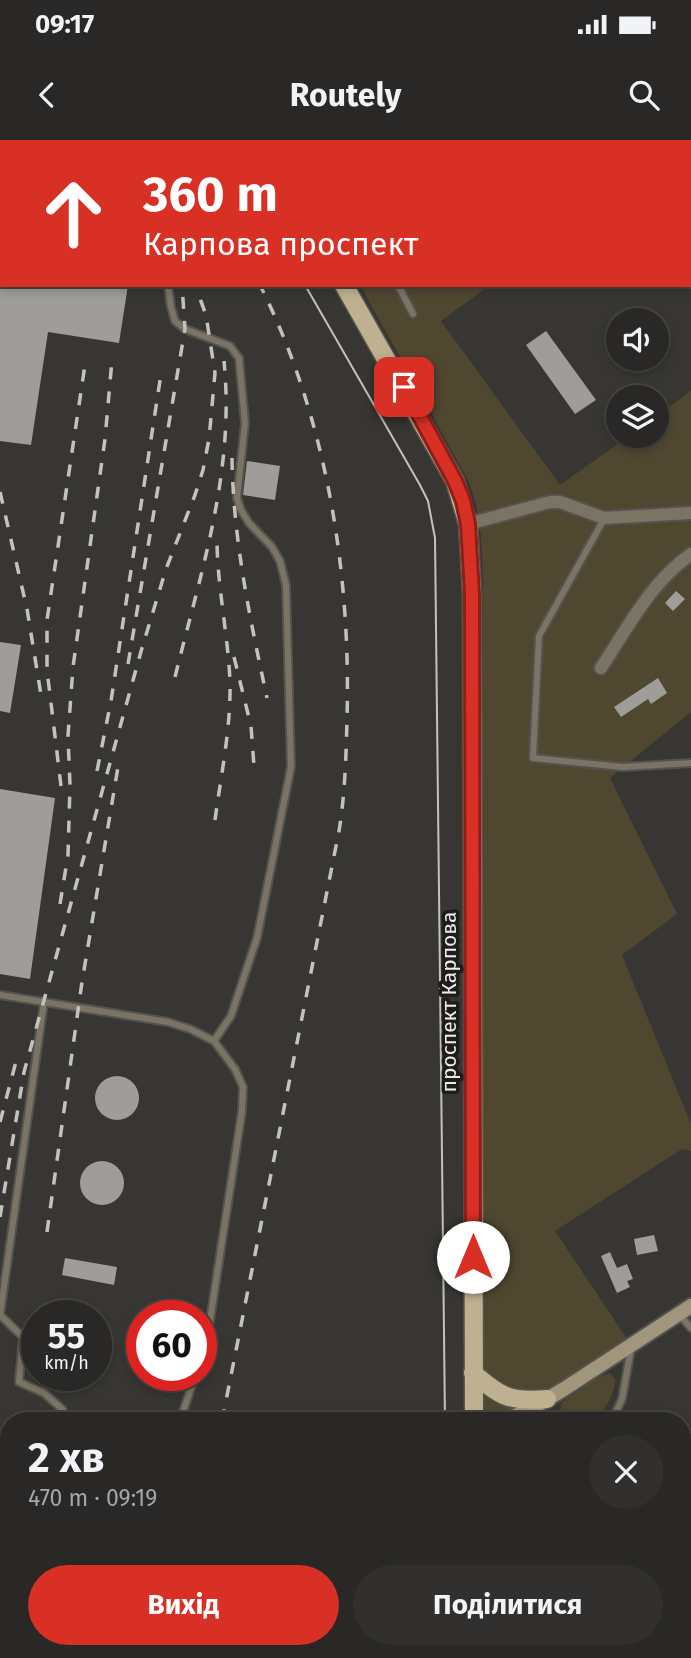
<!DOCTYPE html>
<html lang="uk">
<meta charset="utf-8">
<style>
:root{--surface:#292826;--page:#31302e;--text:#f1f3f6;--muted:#a5a6a7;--line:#454443;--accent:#d93025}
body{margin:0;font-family:"Fira Sans",sans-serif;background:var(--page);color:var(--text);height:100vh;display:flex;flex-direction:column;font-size:26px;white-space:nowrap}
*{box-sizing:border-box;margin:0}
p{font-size:23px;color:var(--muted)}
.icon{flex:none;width:38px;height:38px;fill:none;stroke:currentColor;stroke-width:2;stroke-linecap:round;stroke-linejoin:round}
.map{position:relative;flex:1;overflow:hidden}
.panel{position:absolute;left:0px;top:1272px;width:691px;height:247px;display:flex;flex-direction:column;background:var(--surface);border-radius:28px 28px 0 0;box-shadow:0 4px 10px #0003,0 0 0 2px var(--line)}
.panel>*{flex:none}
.hud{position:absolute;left:0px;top:0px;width:691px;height:147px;box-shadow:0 4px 10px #0003,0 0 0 2px var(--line);background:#d93025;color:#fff;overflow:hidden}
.tools{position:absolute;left:606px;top:168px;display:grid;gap:14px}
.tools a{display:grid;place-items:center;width:63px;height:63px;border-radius:50%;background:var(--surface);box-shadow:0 4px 10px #0003,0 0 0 2px var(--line);font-size:35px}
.speed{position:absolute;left:21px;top:1160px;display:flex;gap:14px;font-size:35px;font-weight:700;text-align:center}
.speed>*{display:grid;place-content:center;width:91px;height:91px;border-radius:50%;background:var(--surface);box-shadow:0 4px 10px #0003,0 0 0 2px var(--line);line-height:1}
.speed small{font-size:18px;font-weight:400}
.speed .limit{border:10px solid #d22;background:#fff;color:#111}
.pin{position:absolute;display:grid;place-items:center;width:60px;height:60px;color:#fff;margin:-30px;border-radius:14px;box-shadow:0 4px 10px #0006}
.me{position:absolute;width:77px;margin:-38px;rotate:0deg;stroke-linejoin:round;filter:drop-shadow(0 0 5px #0008)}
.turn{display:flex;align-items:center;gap:24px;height:147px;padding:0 28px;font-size:32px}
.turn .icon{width:91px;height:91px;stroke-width:2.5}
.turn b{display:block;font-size:49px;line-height:60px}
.round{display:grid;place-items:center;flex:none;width:74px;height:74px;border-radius:37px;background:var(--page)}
.summary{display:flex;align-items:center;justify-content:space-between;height:119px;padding:0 28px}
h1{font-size:42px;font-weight:700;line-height:52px}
.button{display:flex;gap:14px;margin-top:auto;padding:14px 28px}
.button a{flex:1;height:80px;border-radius:42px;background:var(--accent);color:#fff;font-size:28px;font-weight:700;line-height:80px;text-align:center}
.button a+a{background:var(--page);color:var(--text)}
.status{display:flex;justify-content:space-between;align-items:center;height:49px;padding:0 35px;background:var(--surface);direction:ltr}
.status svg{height:19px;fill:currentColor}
header{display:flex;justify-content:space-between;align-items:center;height:91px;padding:0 28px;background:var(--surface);font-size:32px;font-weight:700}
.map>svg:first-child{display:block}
.green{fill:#504731}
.building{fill:#9f9d99}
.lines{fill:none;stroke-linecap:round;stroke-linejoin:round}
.lane-casing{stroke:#54534f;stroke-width:10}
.street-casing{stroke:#54534f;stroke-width:16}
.secondary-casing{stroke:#54534f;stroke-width:18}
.primary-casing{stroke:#54534f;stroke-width:21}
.lane{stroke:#7b7464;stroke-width:6}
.street{stroke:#7b7464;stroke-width:12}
.secondary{stroke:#a1967c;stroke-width:14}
.primary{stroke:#bfb18f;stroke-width:18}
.tram{stroke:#c3c2bf;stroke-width:2}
.rail{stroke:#c3c2bf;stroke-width:3.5;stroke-dasharray:12 12;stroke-linecap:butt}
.route-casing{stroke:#8d1f18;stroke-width:18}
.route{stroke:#d93025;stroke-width:12}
.labels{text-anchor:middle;stroke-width:7;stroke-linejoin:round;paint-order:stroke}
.street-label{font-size:21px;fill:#ecebe9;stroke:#1e1d1c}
</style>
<div class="status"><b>09:17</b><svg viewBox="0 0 49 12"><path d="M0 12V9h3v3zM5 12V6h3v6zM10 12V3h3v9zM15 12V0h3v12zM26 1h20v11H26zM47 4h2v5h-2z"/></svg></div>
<header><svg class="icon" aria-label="back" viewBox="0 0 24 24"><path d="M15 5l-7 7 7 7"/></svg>Routely<svg class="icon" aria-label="search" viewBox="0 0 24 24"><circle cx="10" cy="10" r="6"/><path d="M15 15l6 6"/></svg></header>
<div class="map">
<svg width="691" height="1518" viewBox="0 0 691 1518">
<rect width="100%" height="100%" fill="#373632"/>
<g class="green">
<polygon points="276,0 691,0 691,36 690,2"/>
<path d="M 360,145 L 490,145 L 441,181 L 560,345 L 629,296 L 656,296 L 656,276 L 691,251 L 691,572 L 610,638 L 677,774 L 622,815 L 691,984 L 691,1011 L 682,1009 L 555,1091 L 631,1205 L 510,1281 L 484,1281 L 481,1233 L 483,445 C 482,409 482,374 468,340 Z"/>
<path d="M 610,1233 L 615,1239 C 615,1255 605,1268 596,1281 L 541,1281 L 561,1269 L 562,1262 L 595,1239 Z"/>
<polygon points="691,1448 691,1512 683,1508 682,1453"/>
</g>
<g class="building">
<polygon points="0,145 128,145 119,203 48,192 31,305 0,301"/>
<polygon points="546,191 596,260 575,274 526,205"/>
<polygon points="247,321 280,326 275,360 243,355"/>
<polygon points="676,451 685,459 673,471 665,463"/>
<polygon points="0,502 21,505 10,573 0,571"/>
<polygon points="658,538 667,553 651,564 648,559 621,577 614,567"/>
<polygon points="0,649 55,658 30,839 0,834"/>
<circle cx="117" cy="958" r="22"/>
<circle cx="102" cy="1043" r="22"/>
<polygon points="654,1095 658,1111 637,1115 634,1099"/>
<polygon points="610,1112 617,1128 627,1124 633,1139 627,1141 630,1147 617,1153 601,1116"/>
<polygon points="65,1118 117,1127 114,1145 62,1135"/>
</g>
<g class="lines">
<defs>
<g id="lane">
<polyline points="90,0 91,2"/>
<polyline points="0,34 2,34"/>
<polyline points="168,145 171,167 175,181 185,189 230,206 239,218 245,283 237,358 241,370 249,383 272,407 280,421 286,445 291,627 257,798 231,876 214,901"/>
<polyline points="398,145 413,174"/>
<polyline points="604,379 539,496 533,618 623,627 691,623"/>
<polyline points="0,855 168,882 190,889 214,901 235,929 243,947 242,971 207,1200 201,1217"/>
<polyline points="44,862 0,1175 23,1197 19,1242 44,1253 63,1270 62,1281"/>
<polyline points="679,1174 691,1188"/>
<polyline points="180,1281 195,1236"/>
<polyline points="612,1281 622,1259 631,1209"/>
<polyline points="682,1508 691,1512"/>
<polyline points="473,1514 490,1518"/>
<polyline points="40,1518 42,1510"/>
<polyline points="149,1518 150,1510"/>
<polyline points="402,1518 402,1510"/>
<polyline points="537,1518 541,1510"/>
<polyline points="634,1518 638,1510"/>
</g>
<g id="street">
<polyline points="468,384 550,362 560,362 604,378 691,373"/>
<path d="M 601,528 C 628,487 651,442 691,414"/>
</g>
<polyline id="secondary" points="504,1281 529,1270 564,1249 691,1166"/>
<g id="primary">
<polyline points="257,0 258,2"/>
<polyline points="344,145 455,341 468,384 472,453 474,1281"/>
<path d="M 473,1233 C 502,1257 508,1262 547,1259"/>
<polyline points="471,1518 472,1510"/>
</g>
</defs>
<use href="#lane" class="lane-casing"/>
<use href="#street" class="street-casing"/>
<use href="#secondary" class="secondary-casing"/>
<use href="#primary" class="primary-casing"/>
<use href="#lane" class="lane"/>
<use href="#street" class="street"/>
<use href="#secondary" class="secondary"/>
<use href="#primary" class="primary"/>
<g class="tram">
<polyline points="222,0 223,2"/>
<polyline points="305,145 420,345 428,361 435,398 445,1281"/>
<polyline points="439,1518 440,1510"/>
</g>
<g class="rail">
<polyline points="101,0 102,2"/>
<polyline points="124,0 125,2"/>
<polyline points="136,0 137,2"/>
<polyline points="181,0 182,2"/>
<path d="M 232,318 C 233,399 250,479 267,558"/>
<polyline points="0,352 27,469 42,561"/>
<polyline points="234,517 251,586 254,626"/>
<polyline points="128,524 185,189 182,145"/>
<path d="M 175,537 C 201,431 235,332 224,221"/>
<polyline points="97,631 111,561 161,234"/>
<polyline points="61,646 47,530 47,480 86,218"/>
<path d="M 215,680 C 221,635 231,588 230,542 C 228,493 217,446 217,398"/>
<polyline points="60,764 68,715 70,645 68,596 73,527 105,299 112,220"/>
<polyline points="0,982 18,914"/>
<polyline points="0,1077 24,932 142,508 166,429 195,355 203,330 209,299 215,233 206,175 195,145"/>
<polyline points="47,1092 82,842 119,621"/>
<path d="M 222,1281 L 339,691 C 345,655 346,617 347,580 C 351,432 327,279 260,145"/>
<polyline points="57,1518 58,1510"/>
<polyline points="184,1518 185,1510"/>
</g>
</g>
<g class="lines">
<defs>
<polyline id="route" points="404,247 455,341 463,361 468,384 472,453 473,1117"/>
</defs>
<use href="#route" class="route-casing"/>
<use href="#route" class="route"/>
</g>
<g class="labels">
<g class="street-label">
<text transform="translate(449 862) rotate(-90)" y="7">проспект Карпова</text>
</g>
</g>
</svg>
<div class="tools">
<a><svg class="icon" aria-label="sound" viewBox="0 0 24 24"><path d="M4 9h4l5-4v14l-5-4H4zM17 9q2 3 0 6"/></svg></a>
<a><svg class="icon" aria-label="layers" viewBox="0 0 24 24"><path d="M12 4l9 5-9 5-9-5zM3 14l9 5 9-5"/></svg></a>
</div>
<div class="speed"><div>55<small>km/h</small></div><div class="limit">60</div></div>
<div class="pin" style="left:404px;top:247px;background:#d93025"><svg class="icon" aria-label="arrive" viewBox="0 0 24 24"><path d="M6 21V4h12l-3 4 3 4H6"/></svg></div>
<svg class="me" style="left:473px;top:1117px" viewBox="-20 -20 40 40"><circle r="19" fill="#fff"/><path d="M0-13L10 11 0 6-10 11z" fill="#d93025"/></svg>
<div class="hud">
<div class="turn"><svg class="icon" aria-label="ahead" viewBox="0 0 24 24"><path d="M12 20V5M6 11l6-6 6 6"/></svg><div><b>360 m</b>Карпова проспект</div></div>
</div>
<section class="panel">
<div class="summary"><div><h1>2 хв</h1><p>470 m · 09:19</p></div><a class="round"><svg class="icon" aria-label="close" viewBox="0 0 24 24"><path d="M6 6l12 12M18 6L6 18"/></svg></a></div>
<div class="button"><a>Вихід</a><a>Поділитися</a></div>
</section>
</div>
